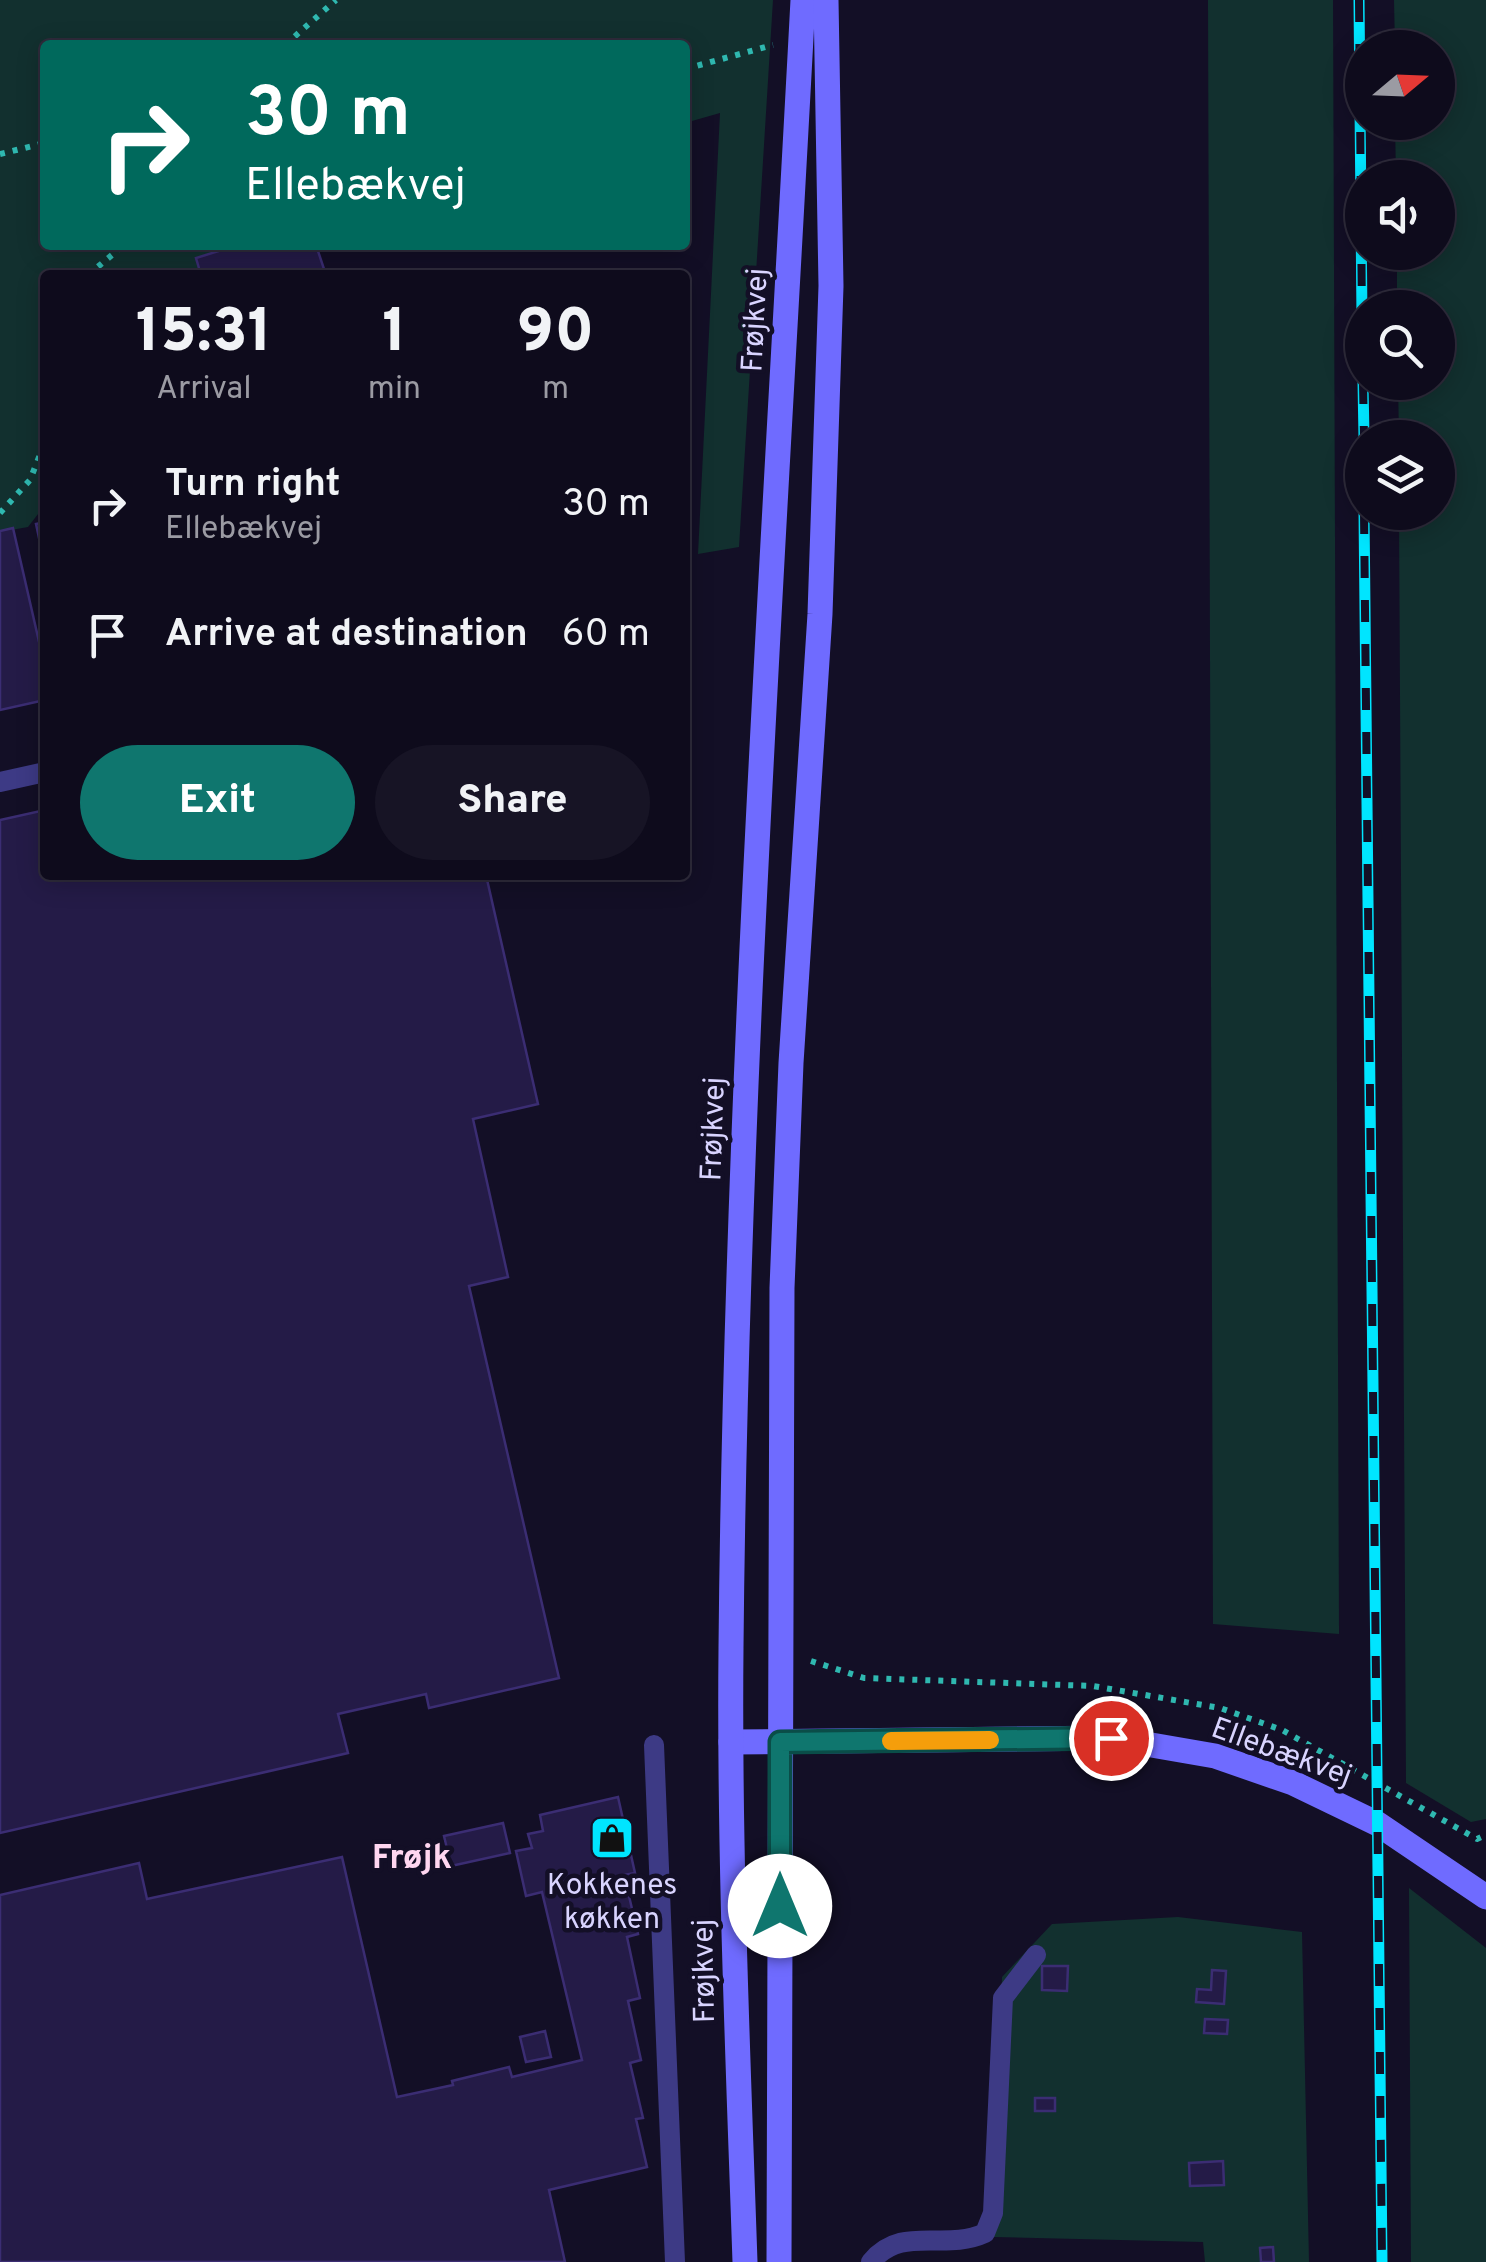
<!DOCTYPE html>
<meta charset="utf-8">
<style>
:root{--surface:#0e0b1c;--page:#171425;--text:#f1f3f6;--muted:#9b9ba3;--line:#2e2b3b;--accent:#0f766e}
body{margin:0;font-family:Overpass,sans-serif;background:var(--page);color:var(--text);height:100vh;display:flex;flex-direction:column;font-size:38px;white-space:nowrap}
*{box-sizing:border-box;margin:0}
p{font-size:32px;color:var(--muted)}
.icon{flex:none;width:55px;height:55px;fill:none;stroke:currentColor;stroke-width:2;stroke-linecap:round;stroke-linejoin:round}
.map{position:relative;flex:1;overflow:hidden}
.sheet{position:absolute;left:40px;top:270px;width:650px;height:610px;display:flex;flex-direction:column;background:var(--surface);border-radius:10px;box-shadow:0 5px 25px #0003,0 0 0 2px var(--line)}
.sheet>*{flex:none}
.hud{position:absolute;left:40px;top:40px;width:650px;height:210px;border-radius:10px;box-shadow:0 5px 25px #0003,0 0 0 2px var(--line);background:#00695c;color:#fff;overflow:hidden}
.needle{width:65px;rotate:71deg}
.fabs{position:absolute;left:1345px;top:30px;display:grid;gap:20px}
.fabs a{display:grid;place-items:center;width:110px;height:110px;border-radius:50%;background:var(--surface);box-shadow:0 5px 25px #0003,0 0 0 2px var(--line);font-size:50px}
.pin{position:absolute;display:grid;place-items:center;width:85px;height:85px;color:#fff;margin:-42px;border:5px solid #fff;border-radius:50%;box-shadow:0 2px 10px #0007}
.me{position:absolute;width:110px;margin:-55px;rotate:0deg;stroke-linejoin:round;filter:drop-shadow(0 0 8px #0008)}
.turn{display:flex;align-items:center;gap:35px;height:210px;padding:0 40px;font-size:45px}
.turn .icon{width:130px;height:130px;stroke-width:2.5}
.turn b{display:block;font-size:70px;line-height:85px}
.eta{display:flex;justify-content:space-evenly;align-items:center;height:170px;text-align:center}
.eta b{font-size:60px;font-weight:800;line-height:70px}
.button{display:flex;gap:20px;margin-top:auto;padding:20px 40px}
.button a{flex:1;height:115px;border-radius:60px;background:var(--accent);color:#fff;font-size:40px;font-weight:800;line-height:115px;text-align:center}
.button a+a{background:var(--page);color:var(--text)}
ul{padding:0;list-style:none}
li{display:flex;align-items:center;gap:30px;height:130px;padding:0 40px}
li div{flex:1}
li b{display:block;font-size:38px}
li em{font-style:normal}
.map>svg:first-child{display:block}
.green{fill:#12302f}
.building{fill:#241b47;stroke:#3b2d73;stroke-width:2.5}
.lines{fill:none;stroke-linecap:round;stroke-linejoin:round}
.path{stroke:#2fb8b0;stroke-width:6;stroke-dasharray:5 8;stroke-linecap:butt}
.lane{stroke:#3d3a85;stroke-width:20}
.secondary{stroke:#6f6bff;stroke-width:25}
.rail-casing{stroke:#00e5ff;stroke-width:11}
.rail{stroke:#130f26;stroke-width:8;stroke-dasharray:22;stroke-linecap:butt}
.route-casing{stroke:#0a4d48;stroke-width:25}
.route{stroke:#0f766e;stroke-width:18}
.slow{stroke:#f59e0b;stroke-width:18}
.labels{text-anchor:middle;stroke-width:9;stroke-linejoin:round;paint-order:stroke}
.street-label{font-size:30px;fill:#d9d4ff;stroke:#130f26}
.poi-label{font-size:30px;fill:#d9d4ff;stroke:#130f26}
.quarter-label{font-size:35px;font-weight:bold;fill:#ffd6f0;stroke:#130f26}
</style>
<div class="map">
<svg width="1486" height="2262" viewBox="0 0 1486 2262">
<rect width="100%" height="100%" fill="#130f26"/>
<g class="green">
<polygon points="0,0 773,0 739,547 698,554 720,113 685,123 685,45 45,45 45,245 301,245 206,275 45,275 45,505 28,527 0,532"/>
<polygon points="1208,0 1333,0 1339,1634 1213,1624"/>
<polygon points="1394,0 1486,0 1486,1819 1471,1822 1406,1783 1399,513 1438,512 1438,438 1399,437 1398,383 1438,382 1438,308 1397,307 1397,253 1438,252 1438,178 1396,177 1395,123 1438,122 1438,48 1395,47"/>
<polygon points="1409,1888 1486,1948 1486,2262 1411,2262"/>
<polygon points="1178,1917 1302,1932 1309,2262 1205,2262 1203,2242 994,2237 1002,1977 1052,1924"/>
</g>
<g class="building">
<polygon points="238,245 316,245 326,275 201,275 196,258"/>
<polygon points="45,522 45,566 36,524"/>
<polygon points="13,528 45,668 45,700 0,710 0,531"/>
<polygon points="45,810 45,875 486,875 538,1104 473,1119 508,1277 469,1286 559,1678 429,1708 426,1694 338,1714 348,1753 0,1833 0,820"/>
<polygon points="618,1797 635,1873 624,1875 638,1934 627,1937 640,1998 628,2001 641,2060 630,2063 643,2118 636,2119 647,2167 549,2190 565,2262 0,2262 0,1895 139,1863 147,1899 342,1857 397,2097 453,2085 452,2081 509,2067 512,2077 582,2060 542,1892 526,1896 516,1851 532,1848 528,1834 543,1831 540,1815"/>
<polygon points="503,1823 510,1853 451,1866 444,1836"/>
<polygon points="1042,1966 1068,1966 1067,1991 1042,1990"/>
<polygon points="1212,1970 1226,1971 1224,2004 1196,2002 1197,1989 1211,1990"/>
<polygon points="1205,2019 1228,2020 1227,2034 1204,2033"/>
<polygon points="545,2031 551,2057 526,2062 520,2037"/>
<rect x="1035" y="2098" width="20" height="13"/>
<polygon points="1223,2161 1224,2185 1190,2186 1189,2163"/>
<polygon points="1273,2247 1274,2262 1261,2262 1260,2248"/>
</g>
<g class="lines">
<g class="path">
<polyline points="285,45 336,0"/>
<polyline points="685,69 773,45"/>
<polyline points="0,154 45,143"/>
<polyline points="88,275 124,245"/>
<polyline points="0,513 30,480 45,442"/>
<polyline points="811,1661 864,1678 1093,1686 1220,1708 1282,1730 1477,1839 1486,1835"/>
</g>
<g class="lane">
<polyline points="0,782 45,772"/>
<polyline points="654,1745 675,2262"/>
<path d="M 871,2262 C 902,2224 944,2252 985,2233 L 993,2213 L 1003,1998 L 1036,1955"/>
</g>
<g class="secondary">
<polyline points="731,1742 1111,1738 1215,1756 1293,1783 1378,1824 1486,1897"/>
<path d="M 745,2262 C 738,2057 729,1853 731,1648 C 736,1098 774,549 803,0"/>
<polyline points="779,2262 782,1288 791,1063 820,614 831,286 826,0"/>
</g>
<defs>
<g id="rail">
<polyline points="1359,0 1362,319"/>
<polyline points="1363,382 1364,438"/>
<polyline points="1364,512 1382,2262"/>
</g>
</defs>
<use href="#rail" class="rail-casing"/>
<use href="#rail" class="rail"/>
</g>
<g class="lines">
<defs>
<polyline id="route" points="780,1906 780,1742 1111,1738"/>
</defs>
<use href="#route" class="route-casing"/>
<use href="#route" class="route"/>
<polyline class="slow" points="891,1741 990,1740"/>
</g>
<defs>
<symbol id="shop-square" viewBox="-11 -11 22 22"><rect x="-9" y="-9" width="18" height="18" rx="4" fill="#00e5ff" stroke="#130f26"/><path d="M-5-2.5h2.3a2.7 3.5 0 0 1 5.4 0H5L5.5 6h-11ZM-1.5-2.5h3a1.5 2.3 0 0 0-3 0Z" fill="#111"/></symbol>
</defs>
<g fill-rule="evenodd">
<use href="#shop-square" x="587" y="1813" width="50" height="50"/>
</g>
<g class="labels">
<g class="street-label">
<text transform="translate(754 320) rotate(-87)" y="10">Frøjkvej</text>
<text transform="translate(712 1129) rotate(-88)" y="10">Frøjkvej</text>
<text transform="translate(1282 1751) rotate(20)" y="10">Ellebækvej</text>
<text transform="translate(703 1971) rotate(-91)" y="10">Frøjkvej</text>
</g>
<g class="poi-label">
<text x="612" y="1894">Kokkenes<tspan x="612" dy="34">køkken</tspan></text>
</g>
<g class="quarter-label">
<text x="412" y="1868">Frøjk</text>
</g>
</g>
</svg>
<div class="fabs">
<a><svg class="needle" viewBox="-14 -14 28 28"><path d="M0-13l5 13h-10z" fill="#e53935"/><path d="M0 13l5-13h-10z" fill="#9b9ba3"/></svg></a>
<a><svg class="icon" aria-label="sound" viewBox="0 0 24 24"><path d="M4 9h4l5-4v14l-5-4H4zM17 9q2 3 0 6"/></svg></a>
<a><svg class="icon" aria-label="search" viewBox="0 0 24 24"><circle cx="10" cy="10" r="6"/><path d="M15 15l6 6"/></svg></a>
<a><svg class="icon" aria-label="layers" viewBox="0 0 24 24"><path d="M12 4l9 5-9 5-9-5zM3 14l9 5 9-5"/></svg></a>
</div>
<div class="pin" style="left:1111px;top:1738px;background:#d93025"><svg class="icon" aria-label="arrive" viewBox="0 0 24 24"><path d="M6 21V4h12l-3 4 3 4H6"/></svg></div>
<svg class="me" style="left:780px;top:1906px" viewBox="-20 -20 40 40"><circle r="19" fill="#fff"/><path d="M0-13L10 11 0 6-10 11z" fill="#0f766e"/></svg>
<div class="hud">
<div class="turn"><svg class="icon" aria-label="right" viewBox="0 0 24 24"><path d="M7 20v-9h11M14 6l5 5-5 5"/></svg><div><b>30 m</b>Ellebækvej</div></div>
</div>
<section class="sheet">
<div class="eta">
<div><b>15:31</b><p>Arrival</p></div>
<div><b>1</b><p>min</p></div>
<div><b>90</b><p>m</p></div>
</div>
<ul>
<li><svg class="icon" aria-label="right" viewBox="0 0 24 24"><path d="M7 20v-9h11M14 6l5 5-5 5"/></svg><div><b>Turn right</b><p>Ellebækvej</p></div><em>30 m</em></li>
<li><svg class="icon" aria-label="arrive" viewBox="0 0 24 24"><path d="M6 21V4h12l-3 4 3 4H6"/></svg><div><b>Arrive at destination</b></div><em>60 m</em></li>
</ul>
<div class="button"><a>Exit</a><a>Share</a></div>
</section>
</div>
